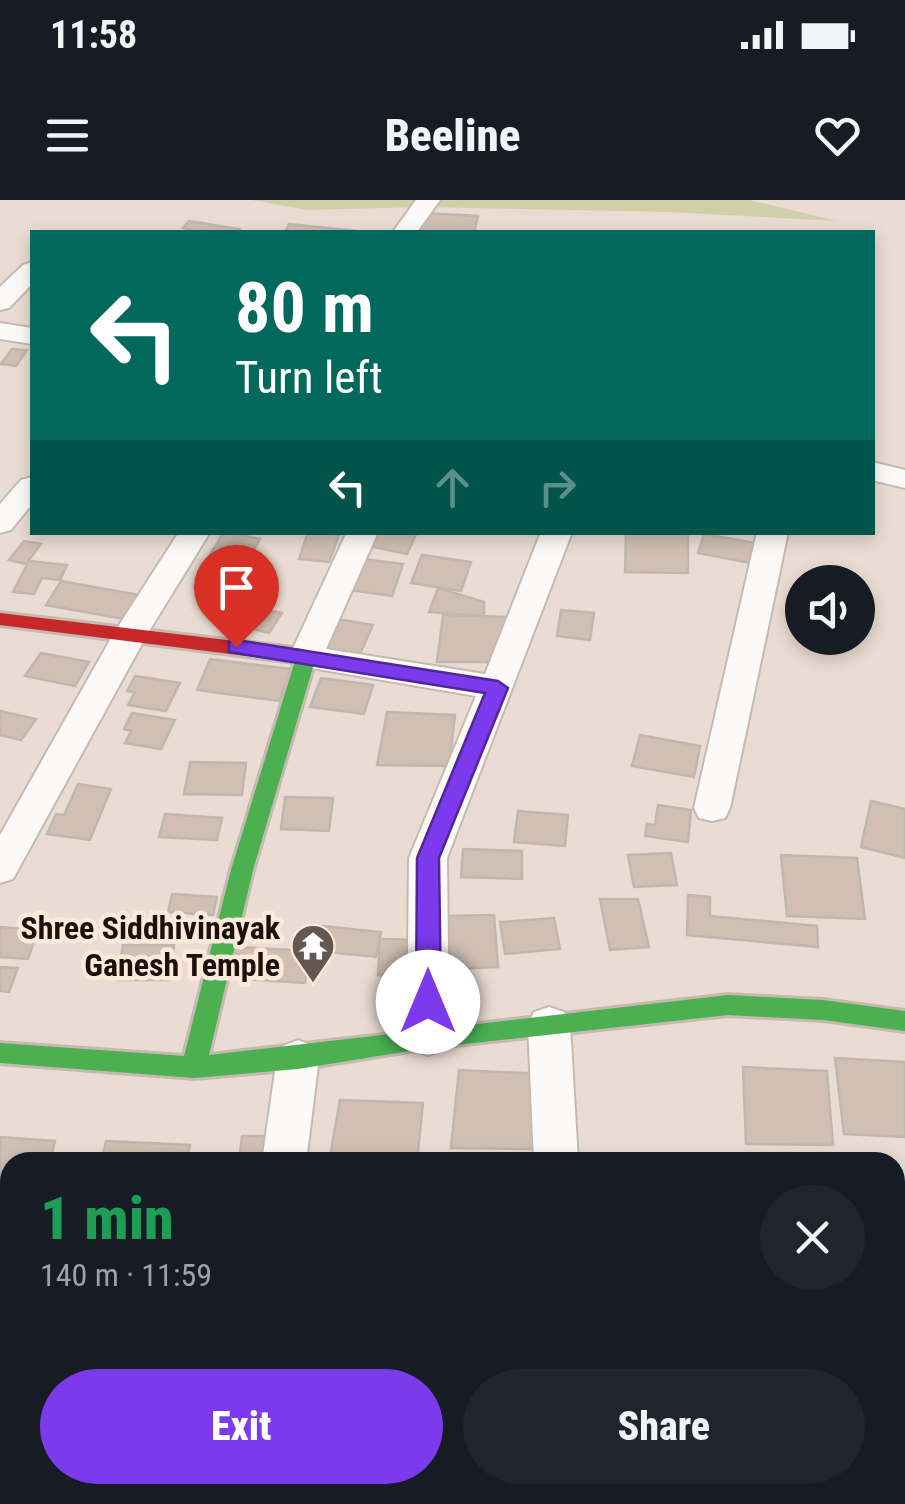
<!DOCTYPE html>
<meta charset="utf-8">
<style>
:root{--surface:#171b24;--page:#20242c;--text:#f1f3f6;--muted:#9ea1a6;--accent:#7c3aed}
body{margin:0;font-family:"Roboto Condensed",sans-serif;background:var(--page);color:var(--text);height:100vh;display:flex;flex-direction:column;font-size:38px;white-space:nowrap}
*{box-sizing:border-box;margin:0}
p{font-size:32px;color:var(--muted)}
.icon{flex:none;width:55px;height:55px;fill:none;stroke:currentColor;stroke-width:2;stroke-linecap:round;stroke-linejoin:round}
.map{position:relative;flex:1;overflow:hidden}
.drawer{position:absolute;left:0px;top:952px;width:905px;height:352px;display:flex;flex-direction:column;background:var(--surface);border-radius:30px 30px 0 0;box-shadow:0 5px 15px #0003}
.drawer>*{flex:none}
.guide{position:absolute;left:30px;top:30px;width:845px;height:305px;border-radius:0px;box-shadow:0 5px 15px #0003;background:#00695c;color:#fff;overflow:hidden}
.fabs{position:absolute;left:785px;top:365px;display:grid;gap:20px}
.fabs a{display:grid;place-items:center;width:90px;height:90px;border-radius:50%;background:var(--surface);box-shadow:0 5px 15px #0003;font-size:50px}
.pin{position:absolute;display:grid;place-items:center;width:85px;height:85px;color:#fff;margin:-102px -42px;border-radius:50% 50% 50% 0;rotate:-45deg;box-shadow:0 0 10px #0007}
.pin .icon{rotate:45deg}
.me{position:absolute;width:110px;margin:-55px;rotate:0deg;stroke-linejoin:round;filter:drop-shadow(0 0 8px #0008)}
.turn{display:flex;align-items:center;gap:35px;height:210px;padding:0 40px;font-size:45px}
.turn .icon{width:130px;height:130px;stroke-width:2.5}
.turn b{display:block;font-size:70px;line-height:85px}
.lanes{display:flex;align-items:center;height:95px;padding:0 40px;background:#0003;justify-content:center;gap:50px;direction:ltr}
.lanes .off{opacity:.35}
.round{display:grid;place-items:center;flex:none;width:105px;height:105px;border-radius:52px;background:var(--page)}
.head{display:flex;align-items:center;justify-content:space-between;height:170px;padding:0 40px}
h1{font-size:60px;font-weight:800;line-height:75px;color:#1e9e55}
.button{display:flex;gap:20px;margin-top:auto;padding:20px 40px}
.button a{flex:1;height:115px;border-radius:60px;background:var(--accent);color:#fff;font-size:40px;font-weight:800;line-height:115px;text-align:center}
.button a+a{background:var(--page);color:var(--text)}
.status{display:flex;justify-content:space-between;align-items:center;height:70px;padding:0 50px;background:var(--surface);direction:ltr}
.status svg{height:28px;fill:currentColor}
header{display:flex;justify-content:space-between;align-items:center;height:130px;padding:0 40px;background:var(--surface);font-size:45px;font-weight:800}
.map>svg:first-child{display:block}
.green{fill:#d0cfa7}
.building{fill:#d0bfb2;stroke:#c1b7ae;stroke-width:2.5}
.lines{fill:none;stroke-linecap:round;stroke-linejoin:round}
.street-casing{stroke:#c5bab2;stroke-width:4}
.fast-casing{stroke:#c5bab2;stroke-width:6}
.jam-casing{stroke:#c5bab2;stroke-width:6}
.street{fill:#fcfaf8;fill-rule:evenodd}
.fast{fill:#4caf50;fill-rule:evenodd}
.jam{fill:#c62828;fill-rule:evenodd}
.route{fill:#7c3aed;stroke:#51269a;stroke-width:2.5}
.labels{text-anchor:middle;stroke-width:9;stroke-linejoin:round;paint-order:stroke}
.poi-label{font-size:32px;font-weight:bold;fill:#1a110b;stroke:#fde9d9;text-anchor:end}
</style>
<div class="status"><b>11:58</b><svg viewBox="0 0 49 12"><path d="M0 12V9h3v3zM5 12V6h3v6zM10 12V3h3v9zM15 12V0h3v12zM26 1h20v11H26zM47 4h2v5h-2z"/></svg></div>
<header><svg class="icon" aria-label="menu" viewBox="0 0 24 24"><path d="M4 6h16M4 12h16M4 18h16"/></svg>Beeline<svg class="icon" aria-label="heart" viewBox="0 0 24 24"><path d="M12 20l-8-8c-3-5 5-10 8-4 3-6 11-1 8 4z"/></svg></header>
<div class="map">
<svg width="905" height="1304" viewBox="0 0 905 1304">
<rect width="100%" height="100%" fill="#eadcd2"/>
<polygon class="green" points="252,0 749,0 837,21 669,12 423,7 308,10"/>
<g class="building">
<polygon points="422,13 478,16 474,32 417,32"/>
<polygon points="189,21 239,29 235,32 199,32 183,28"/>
<polygon points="289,24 366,32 285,32"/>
<polygon points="12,149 27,150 16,166 1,164"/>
<polygon points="224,332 260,339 246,363 209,356"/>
<polygon points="308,332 339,335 329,362 299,359"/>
<polygon points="377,332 417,332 407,354 370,346"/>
<polygon points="626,332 688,332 688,373 625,372"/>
<polygon points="704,334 761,344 756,364 698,353"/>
<polygon points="24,341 41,344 26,364 9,360"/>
<polygon points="422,355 471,362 461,391 411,383"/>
<polygon points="362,359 403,364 392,396 350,390"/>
<polygon points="29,361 67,365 60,380 42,378 34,394 13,392"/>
<polygon points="201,374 237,379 227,402 200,398 205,387 195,386"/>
<polygon points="61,381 144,396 130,420 46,405"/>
<polygon points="438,388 484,402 484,416 429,412"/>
<polygon points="235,405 282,413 269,433 226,422"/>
<polygon points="561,410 594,413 590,440 557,436"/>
<polygon points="443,415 508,417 504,462 437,462"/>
<polygon points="337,419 373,425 358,458 322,451"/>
<polygon points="41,453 89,462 75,486 25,476"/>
<polygon points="210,459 291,469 279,501 197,490"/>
<polygon points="135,476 180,483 166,511 128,505 135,492 127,491"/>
<polygon points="321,478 373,485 364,514 310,507"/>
<polygon points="0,511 36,519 21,540 0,535"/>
<polygon points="387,512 455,515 449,566 377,565"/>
<polygon points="132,513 175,520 161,549 125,543 131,531 124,529"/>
<polygon points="640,535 700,546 694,577 632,566"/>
<polygon points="190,562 246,563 242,595 184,594"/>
<polygon points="78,584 111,589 90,640 47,634 56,614 64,615"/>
<polygon points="285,597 333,598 329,631 281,629"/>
<polygon points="871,601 905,609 905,658 861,647"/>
<polygon points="658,605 691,610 688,642 645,636 647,624 655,625"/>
<polygon points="518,611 568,615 565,646 514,642"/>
<polygon points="165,614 222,618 217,640 159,637"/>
<polygon points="463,649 522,651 522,679 461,677"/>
<polygon points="671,653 677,685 634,687 628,655"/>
<polygon points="781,655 857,658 865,719 787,716"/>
<polygon points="172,694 217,697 213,715 168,712"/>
<polygon points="688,695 710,697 710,716 817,726 818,747 687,735"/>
<polygon points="600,699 638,699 649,747 610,750"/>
<polygon points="494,715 498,767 450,769 447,716"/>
<polygon points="554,718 560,749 505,754 500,722"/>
<polygon points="322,726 381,732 376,757 316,751"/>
<polygon points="0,727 38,730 28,759 0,757"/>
<polygon points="380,739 427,740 426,776 378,775"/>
<polygon points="123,745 174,745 169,780 117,780"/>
<polygon points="236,747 310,751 305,783 229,778"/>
<polygon points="0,767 18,768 9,792 0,791"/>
<polygon points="835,858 905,862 905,937 844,934"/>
<polygon points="743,867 827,871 833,945 746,944"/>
<polygon points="459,870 542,874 538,949 451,948"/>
<polygon points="340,900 423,903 417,962 329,962"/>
<polygon points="242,936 275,936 273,962 239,962"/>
<polygon points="0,937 55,941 50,962 10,962 10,1023 0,1023"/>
<polygon points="106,941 190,945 186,962 101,962"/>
<polygon points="895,1015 905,1017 905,1045 895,1043"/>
<polygon points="0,1288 10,1288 10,1295 69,1295 67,1304 0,1304"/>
<polygon points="79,1295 181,1295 179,1304 77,1304"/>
<rect x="603" y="1295" width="101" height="9"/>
<polygon points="773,1295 875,1295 876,1304 774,1304"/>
</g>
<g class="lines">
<defs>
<g id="street">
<polygon points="416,0 440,0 417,32 393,32"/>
<polygon points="32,62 32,84 9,108 0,110 0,87 23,65"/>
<polygon points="0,123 32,128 32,144 0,139"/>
<polygon points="872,262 905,270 905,288 872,280"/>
<polygon points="32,277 32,304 11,330 0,333 0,304 21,280"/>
<polygon points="179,332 210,332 148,433 13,679 0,683 0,635 114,433"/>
<polygon points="347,332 378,332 326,449 485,474 541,332 572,332 447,658 449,838 443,850 428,855 413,850 407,838 409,658 476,496 294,465 289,457"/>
<polygon points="757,332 788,332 730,608 725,618 712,621 699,618 694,608"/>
<polygon points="549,807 564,812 570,824 578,962 534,962 528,824 534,812"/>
<polygon points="298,840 313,846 319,858 306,962 262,962 277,858 283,846"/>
<polygon points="207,1295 257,1295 255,1304 205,1304"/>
<rect x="537" y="1295" width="50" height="9"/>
</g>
<polygon id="fast" points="302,449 316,457 253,670 209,855 728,795 823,800 905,811 905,831 823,820 728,815 428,848 298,869 194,878 0,863 0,843 184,856 231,670 295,461 292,456"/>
<polygon id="jam" points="0,413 302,449 312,456 302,463 0,425"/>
</defs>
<use href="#street" class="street-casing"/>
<use href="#fast" class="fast-casing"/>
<use href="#jam" class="jam-casing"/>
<use href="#street" class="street"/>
<use href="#fast" class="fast"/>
<use href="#jam" class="jam"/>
</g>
<polygon class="route" points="236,440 498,481 508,488 439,658 441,802 437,809 420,809 416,802 417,658 485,493 229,452 229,442"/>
<defs>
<symbol id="temple-pin" viewBox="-11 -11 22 30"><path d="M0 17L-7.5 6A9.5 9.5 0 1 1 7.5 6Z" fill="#635851" stroke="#fde9d9"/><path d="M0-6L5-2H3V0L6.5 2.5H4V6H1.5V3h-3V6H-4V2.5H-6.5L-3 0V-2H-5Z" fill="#fff"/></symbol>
</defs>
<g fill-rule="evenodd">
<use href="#temple-pin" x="288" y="721" width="50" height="68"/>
</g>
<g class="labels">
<g class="poi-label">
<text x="280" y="739">Shree Siddhivinayak<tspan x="280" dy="37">Ganesh Temple</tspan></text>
</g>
</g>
</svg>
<div class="fabs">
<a><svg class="icon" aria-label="sound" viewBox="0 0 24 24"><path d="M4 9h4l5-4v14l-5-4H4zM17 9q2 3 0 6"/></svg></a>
</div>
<div class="pin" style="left:236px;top:447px;background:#d93025"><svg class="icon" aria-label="arrive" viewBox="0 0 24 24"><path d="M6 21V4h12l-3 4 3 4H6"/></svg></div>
<svg class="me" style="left:428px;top:802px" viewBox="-20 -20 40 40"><circle r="19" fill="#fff"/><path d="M0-13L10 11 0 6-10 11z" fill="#7c3aed"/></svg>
<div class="guide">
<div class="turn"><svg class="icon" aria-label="left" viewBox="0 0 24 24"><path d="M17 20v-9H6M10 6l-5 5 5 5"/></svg><div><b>80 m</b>Turn left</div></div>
<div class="lanes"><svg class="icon" aria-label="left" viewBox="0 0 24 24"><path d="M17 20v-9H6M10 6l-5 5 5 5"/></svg><svg class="icon off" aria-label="ahead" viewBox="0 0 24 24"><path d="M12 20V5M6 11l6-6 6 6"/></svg><svg class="icon off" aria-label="right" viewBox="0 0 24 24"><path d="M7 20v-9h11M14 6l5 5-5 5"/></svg></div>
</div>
<section class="drawer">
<div class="head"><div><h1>1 min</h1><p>140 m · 11:59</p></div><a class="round"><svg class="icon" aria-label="close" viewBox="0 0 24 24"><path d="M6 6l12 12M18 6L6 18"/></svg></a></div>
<div class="button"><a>Exit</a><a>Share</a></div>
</section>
</div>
